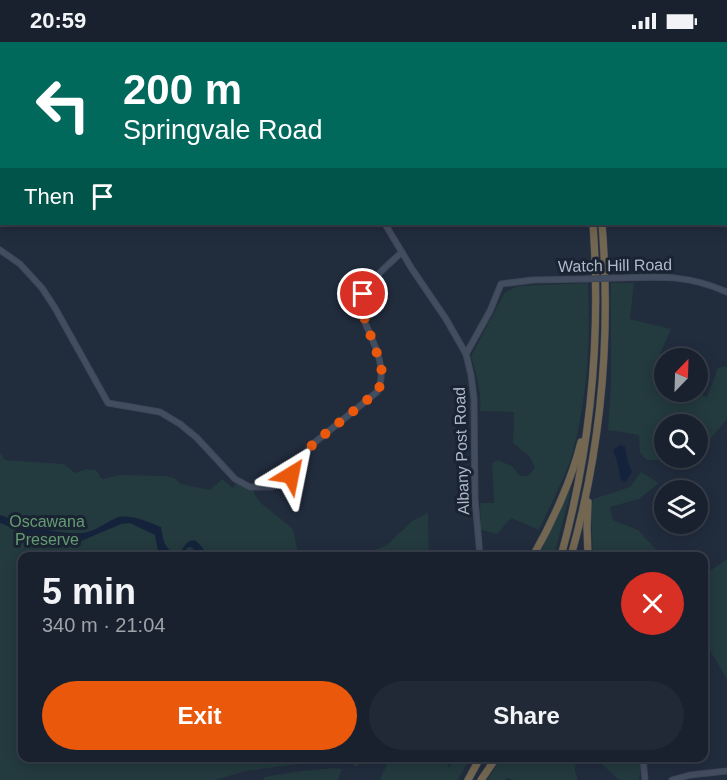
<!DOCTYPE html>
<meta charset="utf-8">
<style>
:root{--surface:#19212e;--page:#222936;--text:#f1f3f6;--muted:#9fa3aa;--line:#373e4a;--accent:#ea580c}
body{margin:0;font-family:Arial,sans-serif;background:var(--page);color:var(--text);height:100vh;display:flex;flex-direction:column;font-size:22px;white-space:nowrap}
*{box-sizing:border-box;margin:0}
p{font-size:20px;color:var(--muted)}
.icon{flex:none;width:33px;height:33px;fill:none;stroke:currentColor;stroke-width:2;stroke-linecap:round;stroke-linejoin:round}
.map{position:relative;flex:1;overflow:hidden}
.drawer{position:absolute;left:18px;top:510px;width:690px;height:210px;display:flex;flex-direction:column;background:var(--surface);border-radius:12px;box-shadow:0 3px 15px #0003,0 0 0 2px var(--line)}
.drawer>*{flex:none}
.top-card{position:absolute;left:0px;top:0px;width:728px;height:183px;box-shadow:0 3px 15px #0003,0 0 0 2px var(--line);background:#00695c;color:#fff;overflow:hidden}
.needle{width:39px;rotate:23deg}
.tools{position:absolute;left:654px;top:306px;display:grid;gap:12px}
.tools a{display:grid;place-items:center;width:54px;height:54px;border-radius:50%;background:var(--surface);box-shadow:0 3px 15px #0003,0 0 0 2px var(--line);font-size:30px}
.pin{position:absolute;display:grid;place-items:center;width:51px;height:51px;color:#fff;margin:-26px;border:3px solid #fff;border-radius:50%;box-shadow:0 2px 6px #0007}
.me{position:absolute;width:66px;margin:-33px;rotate:35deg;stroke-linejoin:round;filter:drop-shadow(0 0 4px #0008)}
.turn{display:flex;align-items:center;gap:21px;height:126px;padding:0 24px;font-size:27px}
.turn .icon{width:78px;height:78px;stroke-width:2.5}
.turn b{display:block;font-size:42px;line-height:51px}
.then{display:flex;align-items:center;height:57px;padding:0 24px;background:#0003;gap:12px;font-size:22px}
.round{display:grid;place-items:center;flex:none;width:63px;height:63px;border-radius:32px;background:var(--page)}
.summary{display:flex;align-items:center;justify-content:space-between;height:102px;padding:0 24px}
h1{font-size:36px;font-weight:800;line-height:45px}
.cta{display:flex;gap:12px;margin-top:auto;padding:12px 24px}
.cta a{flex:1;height:69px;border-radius:36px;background:var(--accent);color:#fff;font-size:24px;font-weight:800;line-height:69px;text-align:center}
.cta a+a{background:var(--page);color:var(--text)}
.status{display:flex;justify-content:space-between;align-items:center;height:42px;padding:0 30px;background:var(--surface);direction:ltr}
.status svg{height:16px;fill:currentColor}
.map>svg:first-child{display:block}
.green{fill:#233a3e}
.water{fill:#14233b}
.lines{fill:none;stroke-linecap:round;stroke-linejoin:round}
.secondary-casing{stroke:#3e4756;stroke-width:7}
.highway-casing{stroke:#404958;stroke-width:8}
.secondary{stroke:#434d60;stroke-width:5}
.highway{stroke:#746751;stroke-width:7}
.secondary-bridge-casing{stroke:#3e4756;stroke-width:7;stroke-linecap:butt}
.secondary-bridge{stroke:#434d60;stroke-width:5}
.route{stroke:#ea580c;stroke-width:10;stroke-dasharray:0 18}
.labels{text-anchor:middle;stroke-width:6;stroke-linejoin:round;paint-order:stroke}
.street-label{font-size:16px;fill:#b0b9c9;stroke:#1a2332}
.park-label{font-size:16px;fill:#659b73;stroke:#1a2332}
</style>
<div class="status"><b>20:59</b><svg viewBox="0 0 49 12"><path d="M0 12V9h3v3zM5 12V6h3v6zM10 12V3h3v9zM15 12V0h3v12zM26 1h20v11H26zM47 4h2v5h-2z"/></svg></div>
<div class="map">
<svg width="727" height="738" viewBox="0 0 727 738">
<rect width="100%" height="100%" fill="#212c3d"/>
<g class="green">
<path d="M 588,241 C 591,295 587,364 571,416 C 563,440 549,466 539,488 L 511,476 L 497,492 L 481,488 L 480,461 L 494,461 L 492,421 L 498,418 L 512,424 L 520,434 L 528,434 L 535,426 L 530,415 L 513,401 L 514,370 L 480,369 C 482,350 476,332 471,314 L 505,250 L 518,244 Z"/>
<polygon points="611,241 634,241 630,277 671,287 660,312 665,316 664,350 692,350 707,355 718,326 727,324 727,377 707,401 698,399 698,382 664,382 664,414 658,418 647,418 640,411 639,393 608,388 611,340"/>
<polygon points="0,410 5,418 64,422 75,431 87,427 96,428 102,437 119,433 165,434 174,436 181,442 210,448 222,437 233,446 236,441 254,449 254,452 261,461 293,487 298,511 298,514 22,514 22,716 362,716 357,725 350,721 341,720 318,719 246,729 215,738 0,738"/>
<polygon points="641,430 659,441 639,457 610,465 613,478 638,488 662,514 593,514 591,472 593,457 630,445"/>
<polygon points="572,437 570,452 554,514 539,514"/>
<polygon points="428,471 429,514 362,514 387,503 412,479"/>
<polygon points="727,517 727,637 704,599 704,533"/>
<polygon points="386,716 444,716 449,726 454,716 470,716 458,738 381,738 380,737 389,718"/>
<polygon points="504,716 576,716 575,729 578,738 514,738 507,736 505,738 487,738 497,723"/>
<polygon points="598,716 639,716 641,725 639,738 619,738 603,723"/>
<polygon points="332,726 342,727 338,738 264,738 264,735 301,729"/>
</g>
<g class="water">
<polygon points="620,403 625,405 628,421 632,430 626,440 621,438 617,419 613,408"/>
<path d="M 0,473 C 26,482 53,493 82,491 C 94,490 105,481 116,476 C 128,471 149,480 161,485 C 163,498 165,511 180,511 C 192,489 198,499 208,514 L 199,514 L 197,510 L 191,505 L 187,506 L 183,514 L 163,514 L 158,509 L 155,493 L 130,481 L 121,482 L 81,499 L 71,500 L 44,498 L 0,481 Z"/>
</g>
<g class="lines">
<defs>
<g id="secondary">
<polyline points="345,0 345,2"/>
<polyline points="385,182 412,227 446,277 466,312 471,333 474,357 475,457 480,514"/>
<path d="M 0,208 L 20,222 L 42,246 L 55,266 L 108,361 L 160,370 L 180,382 L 197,396 L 235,437 L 250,445 L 272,445 L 284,440 L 291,433 L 308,408 L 314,401 L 377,350 C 388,329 375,303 366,283 C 362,273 358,266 362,256 C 368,239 389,222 402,210"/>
<path d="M 616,236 C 659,235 686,232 727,250"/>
<polyline points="466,312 490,269 501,242 533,238 586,237"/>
<polyline points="643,716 645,738"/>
<polyline points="672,738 690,733 727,729"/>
</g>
<g id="highway">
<polyline points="566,0 566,2"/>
<polyline points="576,0 576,2"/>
<polyline points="588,460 587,486 588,514"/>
<path d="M 533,514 C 552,481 572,437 581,400"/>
<path d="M 561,514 C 591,406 601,293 593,182"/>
<path d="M 571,514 C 601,407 611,293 602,182"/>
<polyline points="468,738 480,716"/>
<polyline points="481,738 496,716"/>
</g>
</defs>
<use href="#secondary" class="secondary-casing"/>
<use href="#highway" class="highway-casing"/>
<use href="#secondary" class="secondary"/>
<use href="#highway" class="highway"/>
<defs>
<polyline id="secondary-bridge" points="586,237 616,236"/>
</defs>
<use href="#secondary-bridge" class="secondary-bridge-casing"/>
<use href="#secondary-bridge" class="secondary-bridge"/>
</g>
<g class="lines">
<polyline class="route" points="291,433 308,408 314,401 377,350 382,340 382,330 379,317 360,264 363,252"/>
</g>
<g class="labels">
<g class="street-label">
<text transform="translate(615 223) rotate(-1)" y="6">Watch Hill Road</text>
<text transform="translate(461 409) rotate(-92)" y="6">Albany Post Road</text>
</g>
<g class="park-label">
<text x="47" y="485">Oscawana<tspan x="47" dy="18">Preserve</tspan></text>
</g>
</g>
</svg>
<div class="tools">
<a><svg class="needle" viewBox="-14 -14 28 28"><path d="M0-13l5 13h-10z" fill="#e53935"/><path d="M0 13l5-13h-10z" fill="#9fa3aa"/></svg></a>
<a><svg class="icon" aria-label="search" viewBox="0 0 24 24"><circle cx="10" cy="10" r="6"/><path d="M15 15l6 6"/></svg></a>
<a><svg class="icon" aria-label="layers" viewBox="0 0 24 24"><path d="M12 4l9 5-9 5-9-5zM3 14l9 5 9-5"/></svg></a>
</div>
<div class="pin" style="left:363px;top:252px;background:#d93025"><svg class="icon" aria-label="arrive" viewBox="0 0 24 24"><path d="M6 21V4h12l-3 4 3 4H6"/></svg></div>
<svg class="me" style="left:291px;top:433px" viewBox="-20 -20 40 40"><path d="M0-17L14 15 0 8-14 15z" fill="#ea580c" stroke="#fff" stroke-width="4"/></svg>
<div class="top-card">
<div class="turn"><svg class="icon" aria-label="left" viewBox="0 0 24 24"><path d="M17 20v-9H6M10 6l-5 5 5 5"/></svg><div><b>200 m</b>Springvale Road</div></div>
<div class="then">Then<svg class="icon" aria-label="arrive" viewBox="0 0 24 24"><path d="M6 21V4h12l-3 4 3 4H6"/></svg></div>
</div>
<section class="drawer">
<div class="summary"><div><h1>5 min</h1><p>340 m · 21:04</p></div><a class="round" style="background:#d93025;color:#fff"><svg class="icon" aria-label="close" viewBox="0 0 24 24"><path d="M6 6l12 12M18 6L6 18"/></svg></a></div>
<div class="cta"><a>Exit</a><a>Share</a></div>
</section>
</div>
